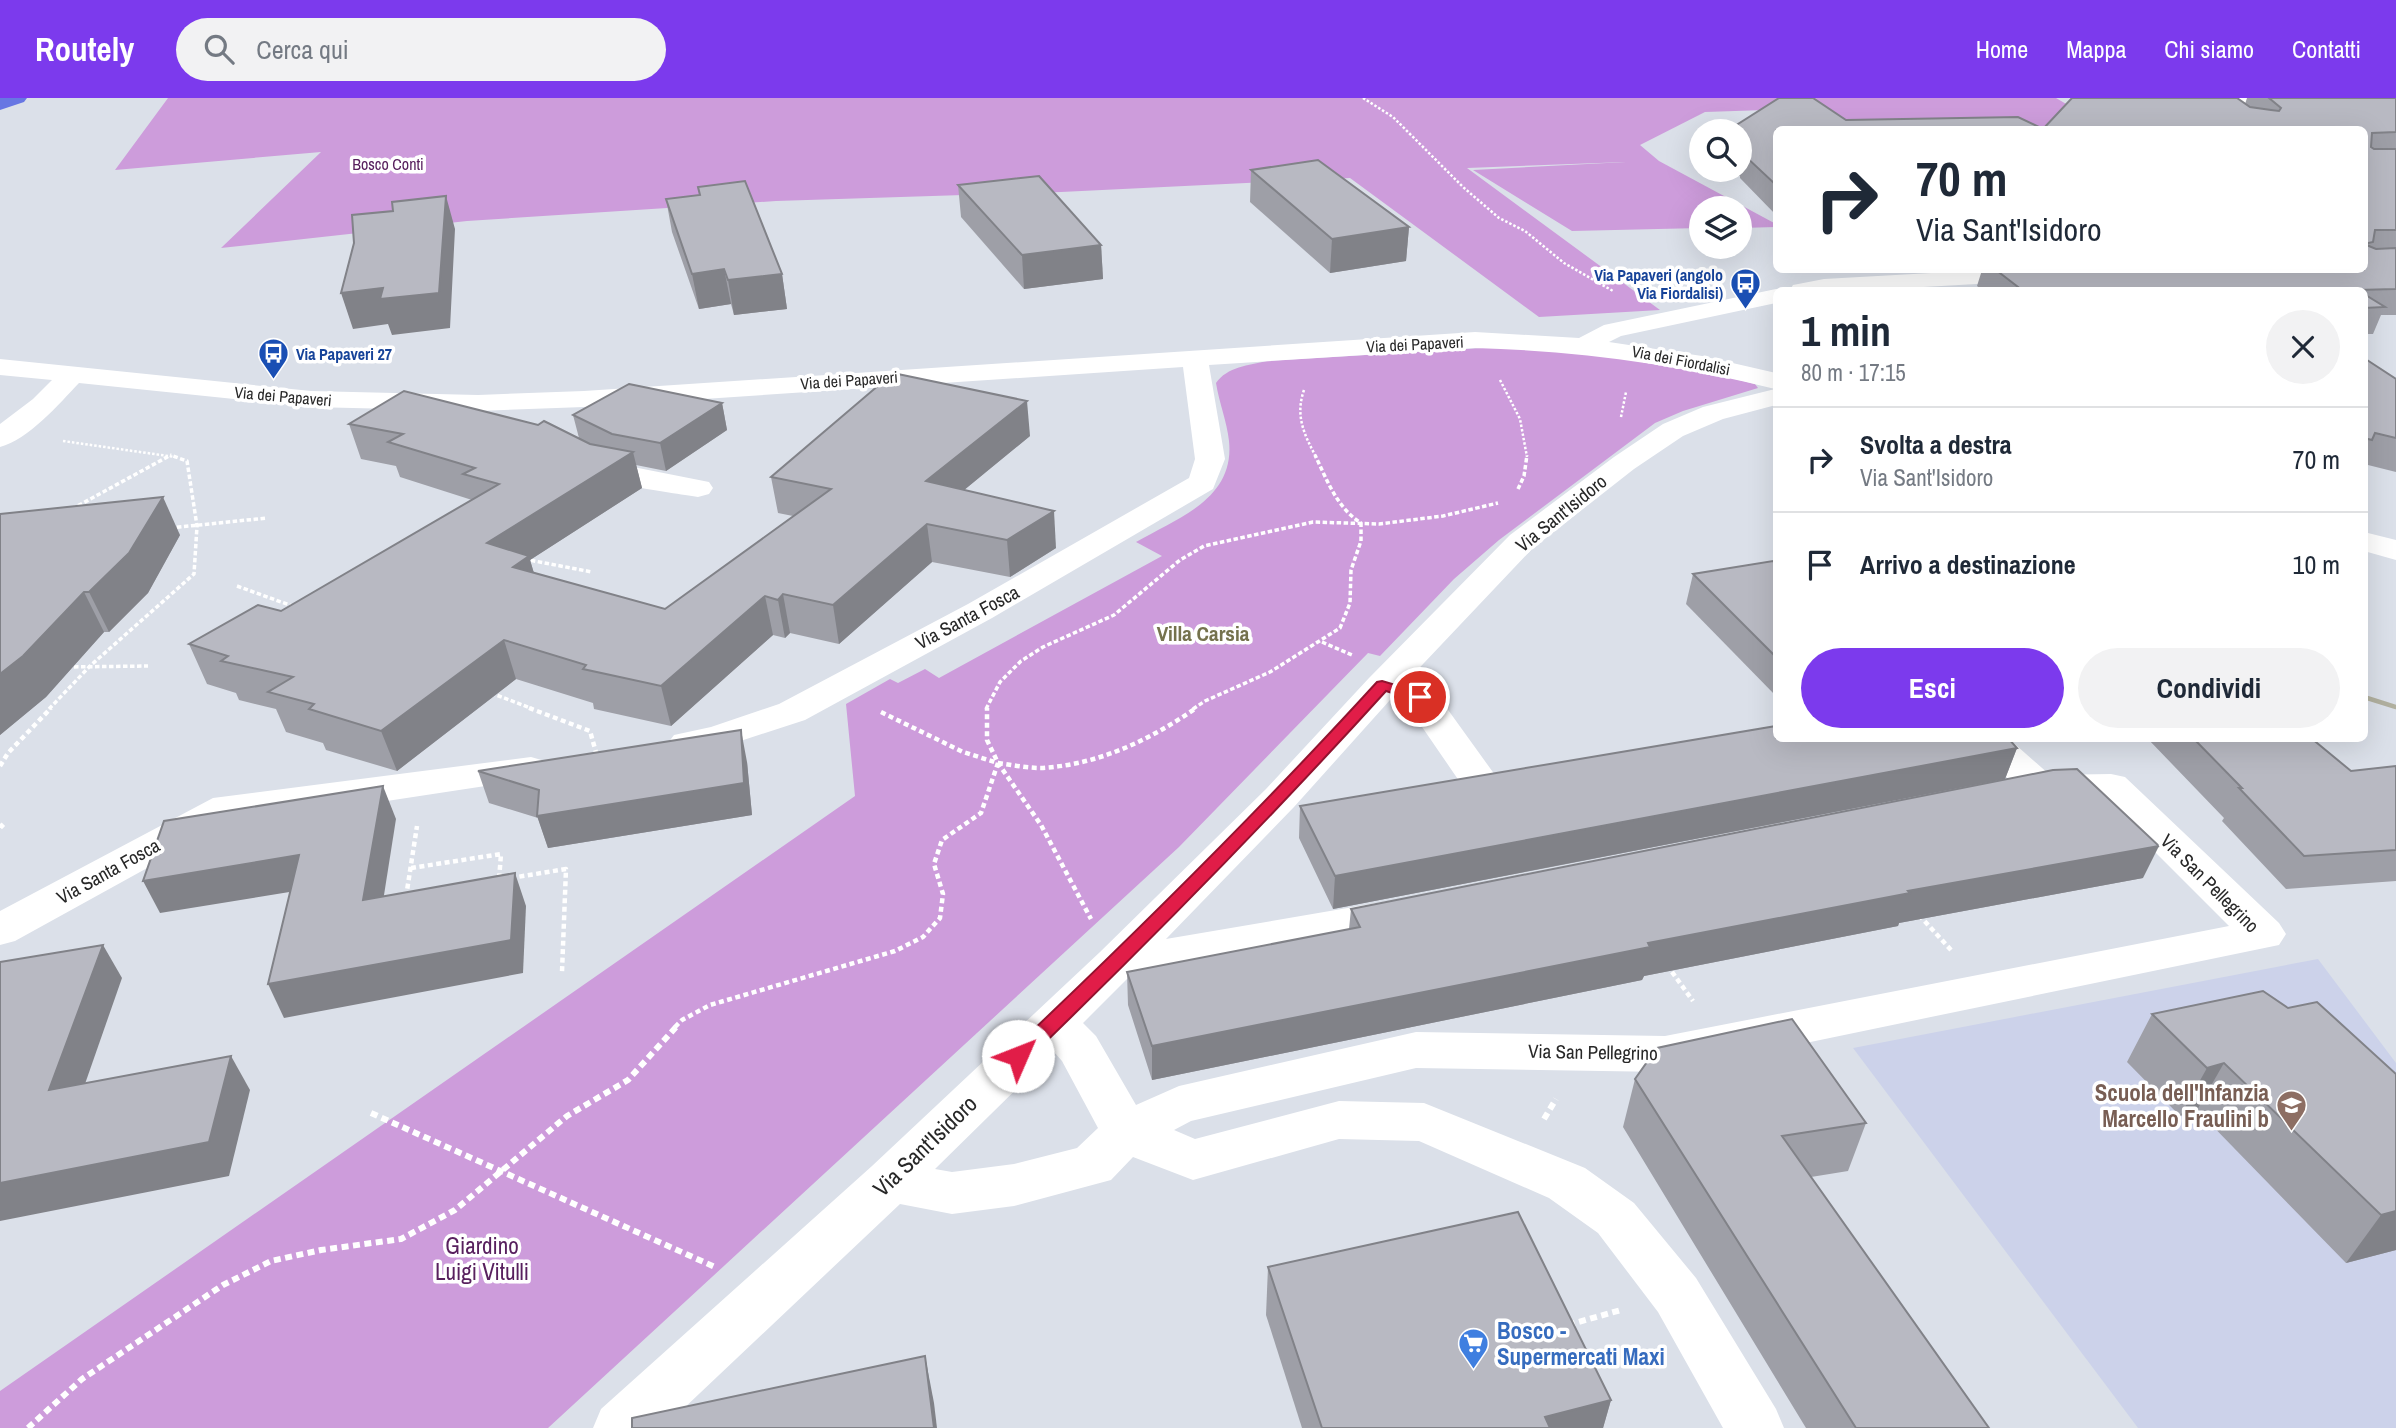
<!DOCTYPE html>
<html lang="it">
<meta charset="utf-8">
<style>
:root{--surface:#fff;--page:#f2f2f3;--text:#1f2937;--muted:#747a83;--line:#e0e1e3;--accent:#7c3aed}
body{margin:0;font-family:"Archivo Narrow",sans-serif;background:var(--page);color:var(--text);height:100vh;display:flex;flex-direction:column;font-size:26px;white-space:nowrap}
*{box-sizing:border-box;margin:0}
p{font-size:23px;color:var(--muted)}
.icon{flex:none;width:38px;height:38px;fill:none;stroke:currentColor;stroke-width:2;stroke-linecap:round;stroke-linejoin:round}
.map{position:relative;flex:1;overflow:hidden}
.side{position:absolute;left:1773px;top:189px;width:595px;height:455px;display:flex;flex-direction:column;background:var(--surface);border-radius:10px;box-shadow:0 7px 28px #0002}
.side>*{flex:none}
.hud{position:absolute;left:1773px;top:28px;width:595px;height:147px;border-radius:10px;box-shadow:0 7px 28px #0002;background:#fff;color:var(--text);overflow:hidden}
.buttons{position:absolute;left:1689px;top:21px;display:grid;gap:14px}
.buttons a{display:grid;place-items:center;width:63px;height:63px;border-radius:50%;background:var(--surface);box-shadow:0 7px 28px #0002;font-size:35px}
.pin{position:absolute;display:grid;place-items:center;width:60px;height:60px;color:#fff;margin:-30px;border:4px solid #fff;border-radius:50%;box-shadow:0 2px 7px #0007}
.me{position:absolute;width:77px;margin:-38px;rotate:46deg;stroke-linejoin:round;filter:drop-shadow(0 0 5px #0008)}
.turn{display:flex;align-items:center;gap:24px;height:147px;padding:0 28px;font-size:32px}
.turn .icon{width:91px;height:91px;stroke-width:2.5}
.turn b{display:block;font-size:49px;line-height:60px}
.round{display:grid;place-items:center;flex:none;width:74px;height:74px;border-radius:37px;background:var(--page)}
.overview{display:flex;align-items:center;justify-content:space-between;height:119px;padding:0 28px}
h1{font-size:42px;font-weight:800;line-height:52px}
.cta{display:flex;gap:14px;margin-top:auto;padding:14px 28px}
.cta a{flex:1;height:80px;border-radius:42px;background:var(--accent);color:#fff;font-size:28px;font-weight:800;line-height:80px;text-align:center}
.cta a+a{background:var(--page);color:var(--text)}
ul{padding:0;list-style:none}
li{display:flex;align-items:center;gap:21px;height:105px;padding:0 28px;border-top:2px solid var(--line)}
li div{flex:1}
li b{display:block;font-size:26px}
li em{font-style:normal}
header{display:flex;align-items:center;gap:42px;box-sizing:border-box;height:98px;padding:0 35px;background:var(--accent);color:#fff}
header strong{font-size:33px}
nav{display:flex;gap:38px;margin-inline-start:auto;font-size:24px}
.search{width:490px;height:63px;background:var(--page);display:flex;align-items:center;gap:18px;box-sizing:border-box;padding:0 24px;border-radius:38px;color:var(--muted);font-size:26px}
.map>svg:first-child{display:block}
.education{fill:#ccd2ea}
.green{fill:#cd9cdb}
.lines{fill:none;stroke-linecap:round;stroke-linejoin:round}
.path-far3{stroke:#fff;stroke-width:2.5;stroke-dasharray:2.5 2;stroke-linecap:butt}
.path-far2{stroke:#fff;stroke-width:3.5;stroke-dasharray:4.5 2.5;stroke-linecap:butt}
.path-far1{stroke:#fff;stroke-width:4.5;stroke-dasharray:5 3.5;stroke-linecap:butt}
.path{stroke:#fff;stroke-width:6;stroke-dasharray:7 4.5;stroke-linecap:butt}
.street{fill:#fff;fill-rule:evenodd}
.primary{fill:#6776e3;fill-rule:evenodd}
.rail{stroke:#b1b09f;stroke-width:4.5}
.wall{fill:#9e9fa7}
.shaded-wall{fill:#818288}
.building{fill:#b8b9c2;stroke:#818288;stroke-width:2}
.route{fill:#e11d48;stroke:#92132f;stroke-width:2}
.labels{text-anchor:middle;stroke-width:7;stroke-linejoin:round;paint-order:stroke}
.far-park-label{font-size:16px;fill:#58205e;stroke:#fff}
.far-transit-label{font-size:16px;font-weight:bold;fill:#164399;stroke:#fff;text-anchor:end}
.far-street-label{font-size:16px;fill:#282828;stroke:#fff}
.street-label{font-size:19px;fill:#282828;stroke:#fff}
.neighbourhood-label{font-size:21px;font-weight:bold;fill:#75724d;stroke:#fff}
.near-education-label{font-size:23px;font-weight:bold;fill:#785e54;stroke:#fff;text-anchor:end}
.near-street-label{font-size:23px;fill:#282828;stroke:#fff}
.near-park-label{font-size:23px;fill:#58205e;stroke:#fff}
.near-shop-label{font-size:23px;font-weight:bold;fill:#366cbe;stroke:#fff;text-anchor:start}
</style>
<header>
<strong>Routely</strong>
<div class="search"><svg class="icon" aria-label="search" viewBox="0 0 24 24"><circle cx="10" cy="10" r="6"/><path d="M15 15l6 6"/></svg>Cerca qui</div>
<nav><a>Home</a><a>Mappa</a><a>Chi siamo</a><a>Contatti</a></nav>
</header>
<div class="map">
<svg width="2396" height="1330" viewBox="0 0 2396 1330">
<rect width="100%" height="100%" fill="#dbe0e9"/>
<polygon class="education" points="2318,861 2396,965 2396,1330 2138,1330 1853,950"/>
<g class="green">
<polygon points="168,0 2056,0 2107,30 1851,32 1828,10 1705,14 1640,47 1659,63 1776,126 1776,129 1740,130 1740,110 1701,110 1701,130 1572,133 1473,72 1626,64 1467,70 1660,212 1539,219 1350,80 1061,94 776,103 467,123 221,150 321,54 115,72"/>
<path d="M 1500,249 L 1566,252 L 1679,267 L 1755,286 L 1758,290 L 1683,313 L 1655,325 L 1499,442 L 1454,481 L 1380,558 L 1368,555 L 1179,749 L 548,1330 L 0,1330 L 0,1293 L 855,698 L 846,606 L 890,581 L 898,585 L 925,571 L 939,580 L 1162,458 L 1136,444 C 1178,420 1235,401 1229,343 C 1227,324 1219,304 1216,285 C 1227,269 1249,267 1267,263 Z"/>
</g>
<g class="lines">
<g class="path-far3">
<polyline points="1363,0 1393,19 1463,89 1499,120 1525,133 1564,165 1613,193"/>
<polyline points="1500,282 1520,321 1527,359"/>
<path d="M 1304,292 C 1295,318 1304,336 1316,359"/>
<polyline points="1621,319 1626,294"/>
<polyline points="63,343 175,359"/>
</g>
<g class="path-far2">
<polyline points="1518,391 1524,378 1527,357"/>
<polyline points="72,411 169,358"/>
<polyline points="170,430 267,420"/>
<polyline points="524,461 592,474"/>
<polyline points="237,488 295,509"/>
<polyline points="1322,544 1352,557"/>
<polyline points="67,569 148,568"/>
<polyline points="491,595 533,611"/>
<polyline points="49,611 90,568 194,476 197,428 187,363 170,357"/>
<polyline points="986,611 1000,584 1021,563 1043,549 1114,517 1180,462 1204,448 1313,424 1379,426 1443,418 1498,405"/>
<path d="M 1193,611 L 1205,603 L 1270,574 L 1340,530 L 1350,505 L 1351,472 L 1361,443 L 1361,425 C 1337,410 1327,382 1315,357"/>
</g>
<g class="path-far1">
<polyline points="529,610 590,633 597,658"/>
<polyline points="881,614 963,654 998,665 1041,727 1091,821"/>
<path d="M 998,665 C 1012,667 1027,670 1041,670 C 1098,667 1150,642 1196,610"/>
<polyline points="0,668 8,655 51,610"/>
<polyline points="0,726 6,732"/>
<polyline points="411,770 501,756 499,782"/>
<polyline points="511,780 566,771 562,874"/>
<polyline points="406,799 417,728"/>
<polyline points="1919,817 1951,852"/>
<polyline points="1667,867 1693,903"/>
<polyline points="675,929 682,922 710,907 895,853 923,839 940,820 943,796 934,766 942,742 981,715 998,665 987,642 987,610"/>
</g>
<g class="path">
<polyline points="371,1015 715,1169"/>
<polyline points="1544,1021 1556,1001"/>
<polyline points="1568,1227 1621,1212"/>
<polyline points="28,1330 82,1281 223,1187 271,1163 321,1152 401,1141 455,1112 567,1018 628,982 677,928"/>
</g>
<g class="street">
<path d="M 2226,0 L 2253,0 L 2250,4 L 2242,6 L 2241,10 L 2270,32 C 2248,32 2235,30 2223,10 Z"/>
<polygon points="1985,172 2039,172 2042,176 2038,181 2030,183 1870,192 1790,192 1793,187 1824,181"/>
<path d="M 1776,191 L 1783,192 L 1776,192 L 1776,205 L 1621,238 L 1609,244 L 1702,258 L 1776,275 L 1776,307 L 1723,321 L 1683,338 L 1634,371 L 1532,451 L 1406,584 L 1433,591 L 1500,684 L 1494,693 L 1480,696 L 1466,693 L 1407,607 L 1390,602 L 1294,709 L 1166,841 L 1400,801 L 1415,806 L 1422,816 L 1415,826 L 1129,879 L 1083,925 L 1096,938 L 1136,1007 L 1179,988 L 1416,934 L 1665,938 L 2229,828 L 2101,700 L 2040,701 L 2026,698 L 1966,640 L 2008,640 L 2050,677 L 2111,676 L 2125,679 L 2279,825 L 2286,836 L 2279,847 L 1665,974 L 1416,970 L 1191,1023 L 1174,1032 L 1195,1041 L 1339,1003 L 1424,1005 L 1585,1070 L 1634,1105 L 1696,1180 L 1776,1311 L 1784,1330 L 1723,1330 L 1658,1214 L 1598,1135 L 1549,1100 L 1419,1043 L 1339,1041 L 1193,1082 L 1133,1059 L 1111,1082 L 1014,1108 L 952,1116 L 900,1106 L 663,1330 L 593,1330 L 601,1311 L 872,1068 L 1100,854 L 1266,691 L 1369,580 L 1510,437 L 1614,359 L 1663,326 L 1703,309 L 1775,291 C 1676,266 1577,253 1475,250 L 1209,267 L 1225,361 L 1213,391 L 992,520 L 805,622 L 719,650 L 687,656 L 674,653 L 668,645 L 674,637 L 711,629 L 779,606 L 968,506 L 1189,380 L 1195,361 L 1183,269 L 584,309 L 478,313 L 311,309 L 79,285 C 59,306 28,342 0,349 L 0,326 L 33,301 L 52,282 L 0,277 L 0,261 L 311,293 L 478,297 L 584,293 L 1475,234 L 1579,240 L 1604,227 ZM 1054,954 L 1062,963 L 1098,1030 L 1077,1050 L 1014,1066 L 952,1074 L 935,1071 Z"/>
<path d="M 588,355 L 618,366 L 709,384 L 713,390 L 709,396 L 698,399 C 670,394 589,386 573,364 L 578,358 Z"/>
<polygon points="2364,434 2396,442 2396,462 2364,453"/>
<polygon points="531,659 545,663 550,671 545,679 308,715 236,721 15,843 0,847 0,813 213,700"/>
</g>
<polygon class="primary" points="0,0 27,0 24,4 0,12"/>
<polyline class="rail" points="2364,599 2396,609"/>
</g>
<g class="wall">
<polygon points="2247,0 2396,0 2396,217 2381,217 2373,236 2364,236 2364,192 1982,192 1977,188 1982,172 2364,172 1776,32 1776,117 1740,80 1740,78 1708,72 1740,72 1740,33 1846,22 2043,31 2239,2 2245,6"/>
<polygon points="1251,72 1409,129 1406,163 1330,175 1250,104"/>
<polygon points="958,87 1101,147 1103,181 1024,191 961,119"/>
<polygon points="666,101 782,176 787,211 734,217 731,206 699,211 672,134"/>
<polygon points="2364,260 2396,281 2396,374 2364,366"/>
<polygon points="722,305 727,332 666,373 636,367 642,390 530,462 534,475 665,511 793,418 778,415 771,379 1030,338 964,392 1056,450 1010,479 932,464 839,546 790,535 785,540 773,537 671,628 594,611 593,605 516,581 397,673 326,652 323,645 286,634 276,611 239,602 236,595 207,586 189,546 281,513 472,402 400,379 396,368 361,361 349,326 579,340 573,317"/>
<polygon points="0,416 180,437 148,495 109,534 104,534 46,599 0,637"/>
<polygon points="1776,467 1776,598 1686,506 1693,476"/>
<polygon points="2147,640 2311,640 2351,673 2396,668 2396,783 2286,791 2222,723 2224,720"/>
<polygon points="2017,650 2005,681 2143,780 1899,825 1898,828 1644,878 1642,882 1152,982 1128,907 1127,874 1349,831 1351,811 1996,683 1333,811 1299,740 1300,708"/>
<polygon points="747,664 752,717 548,750 538,720 489,705 478,673"/>
<polygon points="2288,910 2396,1152 2346,1165 2197,1012 2180,1018 2127,964 2152,916"/>
<polygon points="1635,981 1866,1025 1848,1073 1811,1079 1989,1330 1806,1330 1623,1029"/>
<polygon points="1268,1169 1611,1302 1603,1330 1302,1330 1266,1217"/>
</g>
<g class="shaded-wall">
<polygon points="446,98 455,131 450,230 392,237 388,226 353,231 341,195"/>
<polygon points="1409,129 1406,163 1330,175 1332,141"/>
<polygon points="1101,147 1103,181 1024,191 1022,157"/>
<polygon points="724,171 731,206 699,211 692,176"/>
<polygon points="782,176 787,211 734,217 728,182"/>
<polygon points="1027,303 1030,338 930,420 926,383"/>
<polygon points="722,305 727,332 666,373 660,345"/>
<polygon points="633,354 642,390 530,462 540,496 487,445"/>
<polygon points="163,399 180,437 148,495 109,534 89,494"/>
<polygon points="1054,413 1056,450 1010,479 1007,442"/>
<polygon points="927,426 932,464 839,546 833,507"/>
<polygon points="84,494 104,534 46,599 0,637 0,576"/>
<polygon points="783,496 790,535 785,540 778,502"/>
<polygon points="765,498 773,537 671,628 661,588"/>
<polygon points="504,542 516,581 397,673 381,633"/>
<polygon points="741,632 747,664 752,717 548,750 537,718"/>
<polygon points="2017,650 2005,681 1333,811 1335,778"/>
<polygon points="383,688 396,721 378,835 363,802"/>
<polygon points="2159,748 2143,780 1899,825 1898,828 1644,878 1642,882 1152,982 1152,948 1648,845 1908,793"/>
<polygon points="299,757 314,790 160,815 143,783"/>
<polygon points="515,775 526,808 523,875 284,920 268,886"/>
<polygon points="103,847 122,880 71,1026 49,992"/>
<polygon points="231,958 250,992 229,1078 0,1123 0,1085"/>
<polygon points="2224,965 2197,1012 2180,1018 2207,970"/>
<polygon points="2396,1113 2396,1152 2346,1165 2381,1117"/>
<polygon points="925,1258 934,1305 937,1330 934,1330"/>
<polygon points="1611,1302 1603,1330 1542,1330 1545,1319"/>
</g>
<g class="building">
<polygon points="1779,0 1813,0 1846,22 2018,19 2043,31 2072,0 2237,0 2250,9 2271,12 2279,13 2281,10 2269,0 2396,0 2396,34 2372,35 2371,49 2374,51 2396,51 2396,132 2375,132 2373,144 2364,146 2364,32 1776,32 1776,87 1744,57 1747,55 1740,54 1740,33 1727,33"/>
<polygon points="1318,62 1409,129 1332,141 1251,72"/>
<polygon points="1039,78 1101,147 1022,157 958,87"/>
<polygon points="745,83 782,176 728,182 724,171 692,176 666,101 700,97 698,89"/>
<polygon points="446,98 439,195 380,201 383,190 341,195 354,145 352,117 393,113 392,104"/>
<polygon points="2364,146 2376,151 2396,150 2396,191 2357,192 2022,192 1996,172 2364,172"/>
<polygon points="2364,196 2385,209 2364,210"/>
<polygon points="2364,260 2396,281 2396,340 2375,335 2372,342 2364,340"/>
<polygon points="893,275 1027,303 926,383 1054,413 1007,442 927,426 833,507 783,496 778,502 765,498 661,588 583,571 586,567 504,542 381,633 309,611 314,606 268,594 293,579 221,563 228,558 189,546 258,507 281,513 499,386 463,376 475,370 388,344 403,336 349,326 404,293 538,327 544,323 590,346 633,354 487,445 529,458 513,469 665,511 831,391 771,379"/>
<polygon points="629,286 722,305 660,345 612,336 573,317"/>
<polygon points="163,399 129,455 89,494 84,494 23,558 0,576 0,416"/>
<polygon points="1773,463 1776,467 1776,559 1693,476"/>
<polygon points="1776,628 1776,640 2008,640 2017,650 1335,778 1300,708"/>
<polygon points="741,632 744,685 537,718 539,692 478,673"/>
<polygon points="2193,640 2311,640 2351,673 2396,668 2396,752 2304,758 2239,690 2242,690"/>
<polygon points="2077,671 2159,748 1908,793 1910,795 1648,845 1650,849 1152,948 1127,874 1360,829 1351,811 2053,672"/>
<polygon points="383,688 363,802 515,775 511,842 268,886 299,757 143,783 164,723"/>
<polygon points="103,847 49,992 231,958 209,1044 0,1085 0,864"/>
<polygon points="2263,893 2288,910 2317,904 2396,976 2396,1113 2381,1117 2224,965 2207,970 2152,916"/>
<polygon points="1792,921 1866,1025 1782,1038 1989,1330 1856,1330 1635,981 1657,950"/>
<polygon points="1518,1114 1611,1302 1545,1319 1550,1330 1322,1330 1268,1169"/>
<polygon points="925,1258 934,1330 632,1330 632,1320"/>
</g>
<path class="route" d="M 1382,583 L 1426,596 L 1428,599 L 1420,604 L 1386,593 C 1270,721 1149,844 1025,964 L 1018,966 L 1011,964 L 1008,958 L 1011,953 C 1137,834 1260,712 1377,584 Z"/>
<defs>
<symbol id="bus-pin" viewBox="-11 -11 22 30"><path d="M0 17L-7.5 6A9.5 9.5 0 1 1 7.5 6Z" fill="#1a4fb4" stroke="#fff"/><path d="M-5-6H5V4H4V6H2V4H-2V6H-4V4H-5ZM-3.5-4V0h7V-4ZM-3.5 1.2v1.5H-2V1.2ZM2 1.2v1.5H3.5V1.2Z" fill="#fff"/></symbol>
<symbol id="school-pin" viewBox="-11 -11 22 30"><path d="M0 17L-7.5 6A9.5 9.5 0 1 1 7.5 6Z" fill="#8d6e63" stroke="#fff"/><path d="M0-5L7-2L0 1L-7-2ZM-4 1L0 2.5L4 1V4Q0 6-4 4Z" fill="#fff"/></symbol>
<symbol id="supermarket-pin" viewBox="-11 -11 22 30"><path d="M0 17L-7.5 6A9.5 9.5 0 1 1 7.5 6Z" fill="#3f7fe0" stroke="#fff"/><path d="M-6-5.5h2.5l.6 2H6L4.5 2H-2.5L-4.4-4H-6ZM-1.5 3.2a1.3 1.3 0 1 0 .1 0ZM3 3.2a1.3 1.3 0 1 0 .1 0Z" fill="#fff"/></symbol>
</defs>
<g fill-rule="evenodd">
<use href="#bus-pin" x="1728" y="168" width="35" height="47"/>
<use href="#bus-pin" x="256" y="238" width="35" height="47"/>
<use href="#school-pin" x="2274" y="990" width="35" height="47"/>
<use href="#supermarket-pin" x="1456" y="1228" width="35" height="47"/>
</g>
<g class="labels">
<g class="far-park-label">
<text x="388" y="72">Bosco Conti</text>
</g>
<g class="far-transit-label">
<text x="1723" y="183">Via Papaveri (angolo<tspan x="1723" dy="18">Via Fiordalisi)</tspan></text>
<text x="296" y="262" text-anchor="start">Via Papaveri 27</text>
</g>
<g class="far-street-label">
<text transform="translate(1415 246) rotate(-3)" y="6">Via dei Papaveri</text>
<text transform="translate(1681 262) rotate(11)" y="6">Via dei Fiordalisi</text>
<text transform="translate(849 282) rotate(-4)" y="6">Via dei Papaveri</text>
<text transform="translate(283 298) rotate(5)" y="6">Via dei Papaveri</text>
</g>
<g class="street-label">
<text transform="translate(1561 415) rotate(-39)" y="7">Via Sant'Isidoro</text>
<text transform="translate(967 519) rotate(-28)" y="7">Via Santa Fosca</text>
<text transform="translate(108 773) rotate(-29)" y="7">Via Santa Fosca</text>
<text transform="translate(2210 785) rotate(45)" y="7">Via San Pellegrino</text>
<text transform="translate(1593 954) rotate(1)" y="7">Via San Pellegrino</text>
</g>
<g class="neighbourhood-label">
<text x="1203" y="543">Villa Carsia</text>
</g>
<g class="near-education-label">
<text x="2269" y="1003">Scuola dell'Infanzia<tspan x="2269" dy="26">Marcello Fraulini b</tspan></text>
</g>
<g class="near-street-label">
<text transform="translate(925 1048) rotate(-44)" y="8">Via Sant'Isidoro</text>
</g>
<g class="near-park-label">
<text x="482" y="1156">Giardino<tspan x="482" dy="26">Luigi Vitulli</tspan></text>
</g>
<g class="near-shop-label">
<text x="1497" y="1241">Bosco -<tspan x="1497" dy="26">Supermercati Maxi</tspan></text>
</g>
</g>
</svg>
<div class="buttons">
<a><svg class="icon" aria-label="search" viewBox="0 0 24 24"><circle cx="10" cy="10" r="6"/><path d="M15 15l6 6"/></svg></a>
<a><svg class="icon" aria-label="layers" viewBox="0 0 24 24"><path d="M12 4l9 5-9 5-9-5zM3 14l9 5 9-5"/></svg></a>
</div>
<div class="pin" style="left:1420px;top:599px;background:#d93025"><svg class="icon" aria-label="arrive" viewBox="0 0 24 24"><path d="M6 21V4h12l-3 4 3 4H6"/></svg></div>
<svg class="me" style="left:1018px;top:958px" viewBox="-20 -20 40 40"><circle r="19" fill="#fff"/><path d="M0-13L10 11 0 6-10 11z" fill="#e11d48"/></svg>
<div class="hud">
<div class="turn"><svg class="icon" aria-label="right" viewBox="0 0 24 24"><path d="M7 20v-9h11M14 6l5 5-5 5"/></svg><div><b>70 m</b>Via Sant'Isidoro</div></div>
</div>
<section class="side">
<div class="overview"><div><h1>1 min</h1><p>80 m · 17:15</p></div><a class="round"><svg class="icon" aria-label="close" viewBox="0 0 24 24"><path d="M6 6l12 12M18 6L6 18"/></svg></a></div>
<ul>
<li><svg class="icon" aria-label="right" viewBox="0 0 24 24"><path d="M7 20v-9h11M14 6l5 5-5 5"/></svg><div><b>Svolta a destra</b><p>Via Sant'Isidoro</p></div><em>70 m</em></li>
<li><svg class="icon" aria-label="arrive" viewBox="0 0 24 24"><path d="M6 21V4h12l-3 4 3 4H6"/></svg><div><b>Arrivo a destinazione</b></div><em>10 m</em></li>
</ul>
<div class="cta"><a>Esci</a><a>Condividi</a></div>
</section>
</div>
